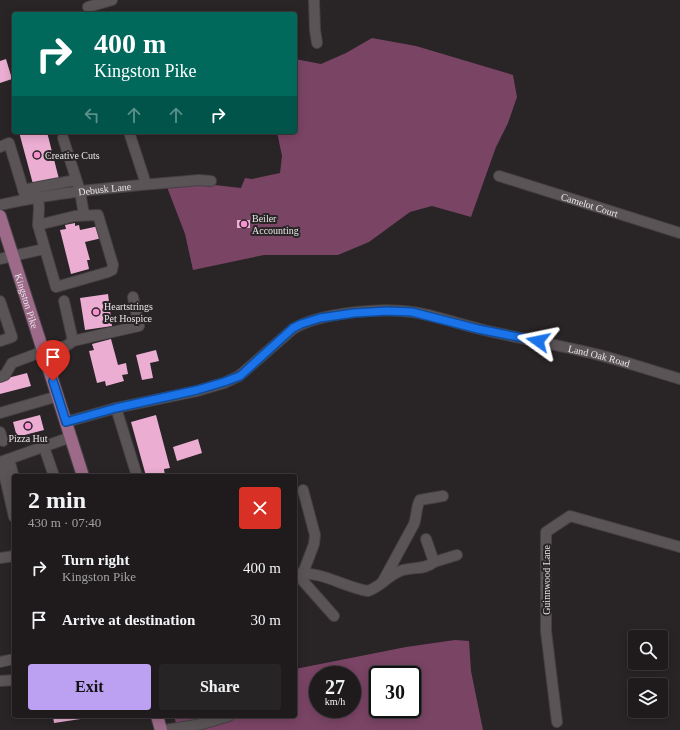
<!DOCTYPE html>
<meta charset="utf-8">
<style>
:root{--surface:#1f1b1c;--page:#272425;--text:#f1f3f6;--muted:#a1a1a3;--line:#3c393b;--accent:#bca0f2}
body{margin:0;font-family:"Times New Roman",serif;background:var(--page);color:var(--text);height:100vh;display:flex;flex-direction:column;font-size:15px;white-space:nowrap}
*{box-sizing:border-box;margin:0}
p{font-size:13px;color:var(--muted)}
.icon{flex:none;width:22px;height:22px;fill:none;stroke:currentColor;stroke-width:2;stroke-linecap:round;stroke-linejoin:round}
.map{position:relative;flex:1;overflow:hidden}
.panel{position:absolute;left:12px;top:474px;width:285px;height:244px;display:flex;flex-direction:column;background:var(--surface);border-radius:4px;box-shadow:0 2px 10px #0003,0 0 0 1px var(--line)}
.panel>*{flex:none}
.banner{position:absolute;left:12px;top:12px;width:285px;height:122px;border-radius:4px;box-shadow:0 2px 10px #0003,0 0 0 1px var(--line);background:#00695c;color:#fff;overflow:hidden}
.buttons{position:absolute;left:628px;top:630px;display:grid;gap:8px}
.buttons a{display:grid;place-items:center;width:40px;height:40px;border-radius:4px;background:var(--surface);box-shadow:0 2px 10px #0003,0 0 0 1px var(--line);font-size:20px}
.speed{position:absolute;left:309px;top:666px;display:flex;gap:8px;font-size:20px;font-weight:700;text-align:center}
.speed>*{display:grid;place-content:center;width:52px;height:52px;border-radius:50%;background:var(--surface);box-shadow:0 2px 10px #0003,0 0 0 1px var(--line);line-height:1}
.speed small{font-size:10px;font-weight:400}
.speed .limit{border:2px solid #111;border-radius:6px;background:#fff;color:#111}
.pin{position:absolute;display:grid;place-items:center;width:34px;height:34px;color:#fff;margin:-41px -17px;border-radius:50% 50% 50% 0;rotate:-45deg;box-shadow:0 0 4px #0007}
.pin .icon{rotate:45deg}
.me{position:absolute;width:44px;margin:-22px;rotate:282deg;stroke-linejoin:round;filter:drop-shadow(0 0 3px #0008)}
.turn{display:flex;align-items:center;gap:14px;height:84px;padding:0 16px;font-size:18px}
.turn .icon{width:52px;height:52px;stroke-width:2.5}
.turn b{display:block;font-size:28px;line-height:34px}
.lanes{display:flex;align-items:center;height:38px;padding:0 16px;background:#0003;justify-content:center;gap:20px;direction:ltr}
.lanes .off{opacity:.35}
.round{display:grid;place-items:center;flex:none;width:42px;height:42px;border-radius:4px;background:var(--page)}
.headline{display:flex;align-items:center;justify-content:space-between;height:68px;padding:0 16px}
h1{font-size:24px;font-weight:700;line-height:30px}
.action{display:flex;gap:8px;margin-top:auto;padding:8px 16px}
.action a{flex:1;height:46px;border-radius:4px;background:var(--accent);color:#111;font-size:16px;font-weight:700;line-height:46px;text-align:center}
.action a+a{background:var(--page);color:var(--text)}
ul{padding:0;list-style:none}
li{display:flex;align-items:center;gap:12px;height:52px;padding:0 16px}
li div{flex:1}
li b{display:block;font-size:15px}
li em{font-style:normal}
.map>svg:first-child{display:block}
.forest{fill:#7a4465;fill-rule:evenodd}
.building{fill:#ebadd2}
.lines{fill:none;stroke-linecap:round;stroke-linejoin:round}
.minor-casing{stroke:#454143;stroke-width:12}
.major-casing{stroke:#454143;stroke-width:14}
.minor{stroke:#5a5457;stroke-width:10}
.major{stroke:#9e6a8a;stroke-width:12}
.route-casing{stroke:#114b97;stroke-width:10}
.route{stroke:#1a73e8;stroke-width:7}
.poi-dot{fill:#f690d0;stroke:#292426;stroke-width:1.5}
.labels{text-anchor:middle;stroke-width:4;stroke-linejoin:round;paint-order:stroke}
.poi-label{font-size:10px;fill:#e8e5e7;stroke:#292426;text-anchor:start}
.street-label{font-size:10px;fill:#e8e5e7;stroke:#292426}
</style>
<div class="map">
<svg width="680" height="730" viewBox="0 0 680 730">
<rect width="100%" height="100%" fill="#292426"/>
<g class="forest">
<polygon points="372,38 416,46 513,75 517,97 508,123 496,147 471,217 432,206 410,212 369,242 338,255 264,255 193,270 185,234 167,187 206,184 241,188 245,178 252,179 280,173 282,156 277,132 295,132 295,59 321,64 346,53"/>
<path d="M 455,640 L 469,641 L 471,671 L 483,730 L 178,730 L 174,716 L 295,716 L 295,669 L 406,647 ZM 318,675 L 352,675 L 352,709 L 318,709 ZM 378,675 L 412,675 L 412,709 L 378,709 Z"/>
</g>
<g class="building">
<polygon points="6,59 12,79 0,83 0,61"/>
<polygon points="19,132 47,132 59,179 33,184"/>
<rect x="237" y="220" width="13" height="8"/>
<polygon points="75,223 75,226 79,225 80,230 99,226 102,238 85,242 90,260 87,260 89,269 71,274 60,230 66,229 65,225"/>
<polygon points="108,294 112,326 85,330 80,298"/>
<polygon points="111,339 118,365 126,363 128,374 122,375 124,381 106,386 105,381 97,383 89,351 94,350 92,344"/>
<polygon points="156,350 159,361 150,363 153,378 142,380 136,355"/>
<polygon points="27,373 31,386 0,394 0,380"/>
<polygon points="40,415 44,430 17,437 13,422"/>
<polygon points="156,415 170,468 164,469 165,476 146,476 131,422"/>
<polygon points="198,439 202,453 177,461 173,447"/>
<polygon points="53,716 94,716 94,717 54,723"/>
</g>
<g class="lines">
<defs>
<g id="minor">
<polyline points="314,0 315,30 317,43"/>
<polyline points="88,7 112,0"/>
<polyline points="129,132 146,184"/>
<polyline points="63,138 80,191 84,215"/>
<polyline points="0,147 9,143 26,199"/>
<path id="s1" d="M 499,176 L 680,233"/>
<polyline points="23,190 76,180"/>
<path id="s2" d="M 0,205 C 65,190 133,186 199,180 L 211,181"/>
<polyline points="38,225 75,216 98,215 113,265 112,270 108,272 56,287 38,225 39,208 38,196"/>
<polyline points="0,259 44,249"/>
<polyline points="0,301 12,337 0,341"/>
<polyline points="64,301 73,341"/>
<polyline points="0,377 5,375 12,363 44,351 66,346 73,341 139,326 133,297"/>
<polyline points="116,408 137,476"/>
<polyline points="0,413 58,396"/>
<path id="s3" d="M 66,422 L 116,408 L 197,391 L 224,383 L 239,376 L 293,329 C 319,313 381,307 412,312 C 435,315 457,324 480,329 C 512,337 545,342 578,350 C 612,357 646,369 680,379"/>
<polyline points="0,432 3,441"/>
<polyline points="44,447 54,476"/>
<polyline points="9,459 14,478"/>
<polyline points="0,462 71,437"/>
<polyline points="0,466 4,473 14,517"/>
<polyline points="303,490 315,535 314,544 303,573 303,581 334,616"/>
<polyline points="0,558 14,556"/>
<polyline points="434,562 457,555"/>
<path d="M 295,574 C 321,570 343,587 368,591 C 380,587 387,577 398,572 C 410,566 424,571 434,562 L 426,539"/>
<path d="M 383,581 L 414,524 C 417,516 416,506 420,500 L 443,496"/>
<polyline points="0,662 14,659"/>
<polyline points="0,681 14,680"/>
<polyline points="557,722 546,631 546,532 570,516 680,547"/>
<polyline points="165,730 202,724 229,716"/>
</g>
<g id="major">
<path id="s4" d="M 0,216 L 83,476"/>
<polyline points="157,716 161,730"/>
</g>
</defs>
<use href="#minor" class="minor-casing"/>
<use href="#major" class="major-casing"/>
<use href="#minor" class="minor"/>
<use href="#major" class="major"/>
</g>
<g class="lines">
<defs>
<polyline id="route" points="53,381 66,422 116,408 197,390 224,382 240,376 293,328 301,324 320,318 354,313 387,311 412,312 478,329 538,341"/>
</defs>
<use href="#route" class="route-casing"/>
<use href="#route" class="route"/>
</g>
<g class="poi-dot">
<circle cx="37" cy="155" r="4"/>
<circle cx="244" cy="224" r="4"/>
<circle cx="96" cy="312" r="4"/>
<circle cx="28" cy="426" r="4"/>
</g>
<g class="labels">
<g class="poi-label">
<text x="45" y="159">Creative Cuts</text>
<text x="252" y="222">Beiler<tspan x="252" dy="12">Accounting</tspan></text>
<text x="104" y="310">Heartstrings<tspan x="104" dy="12">Pet Hospice</tspan></text>
<text x="28" y="442" text-anchor="middle">Pizza Hut</text>
</g>
<g class="street-label">
<text dy="4" stroke="none"><textPath href="#s2" startOffset="106">Debusk Lane</textPath></text>
<text dy="4" stroke="none"><textPath href="#s1" startOffset="95">Camelot Court</textPath></text>
<text dy="4" stroke="none"><textPath href="#s4" startOffset="89">Kingston Pike</textPath></text>
<text dy="4" stroke="none"><textPath href="#s3" startOffset="565">Land Oak Road</textPath></text>
<text transform="translate(546 580) rotate(-90)" y="4">Guinnwood Lane</text>
</g>
</g>
</svg>
<div class="buttons">
<a><svg class="icon" aria-label="search" viewBox="0 0 24 24"><circle cx="10" cy="10" r="6"/><path d="M15 15l6 6"/></svg></a>
<a><svg class="icon" aria-label="layers" viewBox="0 0 24 24"><path d="M12 4l9 5-9 5-9-5zM3 14l9 5 9-5"/></svg></a>
</div>
<div class="speed"><div>27<small>km/h</small></div><div class="limit">30</div></div>
<div class="pin" style="left:53px;top:381px;background:#d93025"><svg class="icon" aria-label="arrive" viewBox="0 0 24 24"><path d="M6 21V4h12l-3 4 3 4H6"/></svg></div>
<svg class="me" style="left:538px;top:341px" viewBox="-20 -20 40 40"><path d="M0-17L14 15 0 8-14 15z" fill="#1a73e8" stroke="#fff" stroke-width="4"/></svg>
<div class="banner">
<div class="turn"><svg class="icon" aria-label="right" viewBox="0 0 24 24"><path d="M7 20v-9h11M14 6l5 5-5 5"/></svg><div><b>400 m</b>Kingston Pike</div></div>
<div class="lanes"><svg class="icon off" aria-label="left" viewBox="0 0 24 24"><path d="M17 20v-9H6M10 6l-5 5 5 5"/></svg><svg class="icon off" aria-label="ahead" viewBox="0 0 24 24"><path d="M12 20V5M6 11l6-6 6 6"/></svg><svg class="icon off" aria-label="ahead" viewBox="0 0 24 24"><path d="M12 20V5M6 11l6-6 6 6"/></svg><svg class="icon" aria-label="right" viewBox="0 0 24 24"><path d="M7 20v-9h11M14 6l5 5-5 5"/></svg></div>
</div>
<section class="panel">
<div class="headline"><div><h1>2 min</h1><p>430 m · 07:40</p></div><a class="round" style="background:#d93025;color:#fff"><svg class="icon" aria-label="close" viewBox="0 0 24 24"><path d="M6 6l12 12M18 6L6 18"/></svg></a></div>
<ul>
<li><svg class="icon" aria-label="right" viewBox="0 0 24 24"><path d="M7 20v-9h11M14 6l5 5-5 5"/></svg><div><b>Turn right</b><p>Kingston Pike</p></div><em>400 m</em></li>
<li><svg class="icon" aria-label="arrive" viewBox="0 0 24 24"><path d="M6 21V4h12l-3 4 3 4H6"/></svg><div><b>Arrive at destination</b></div><em>30 m</em></li>
</ul>
<div class="action"><a>Exit</a><a>Share</a></div>
</section>
</div>
